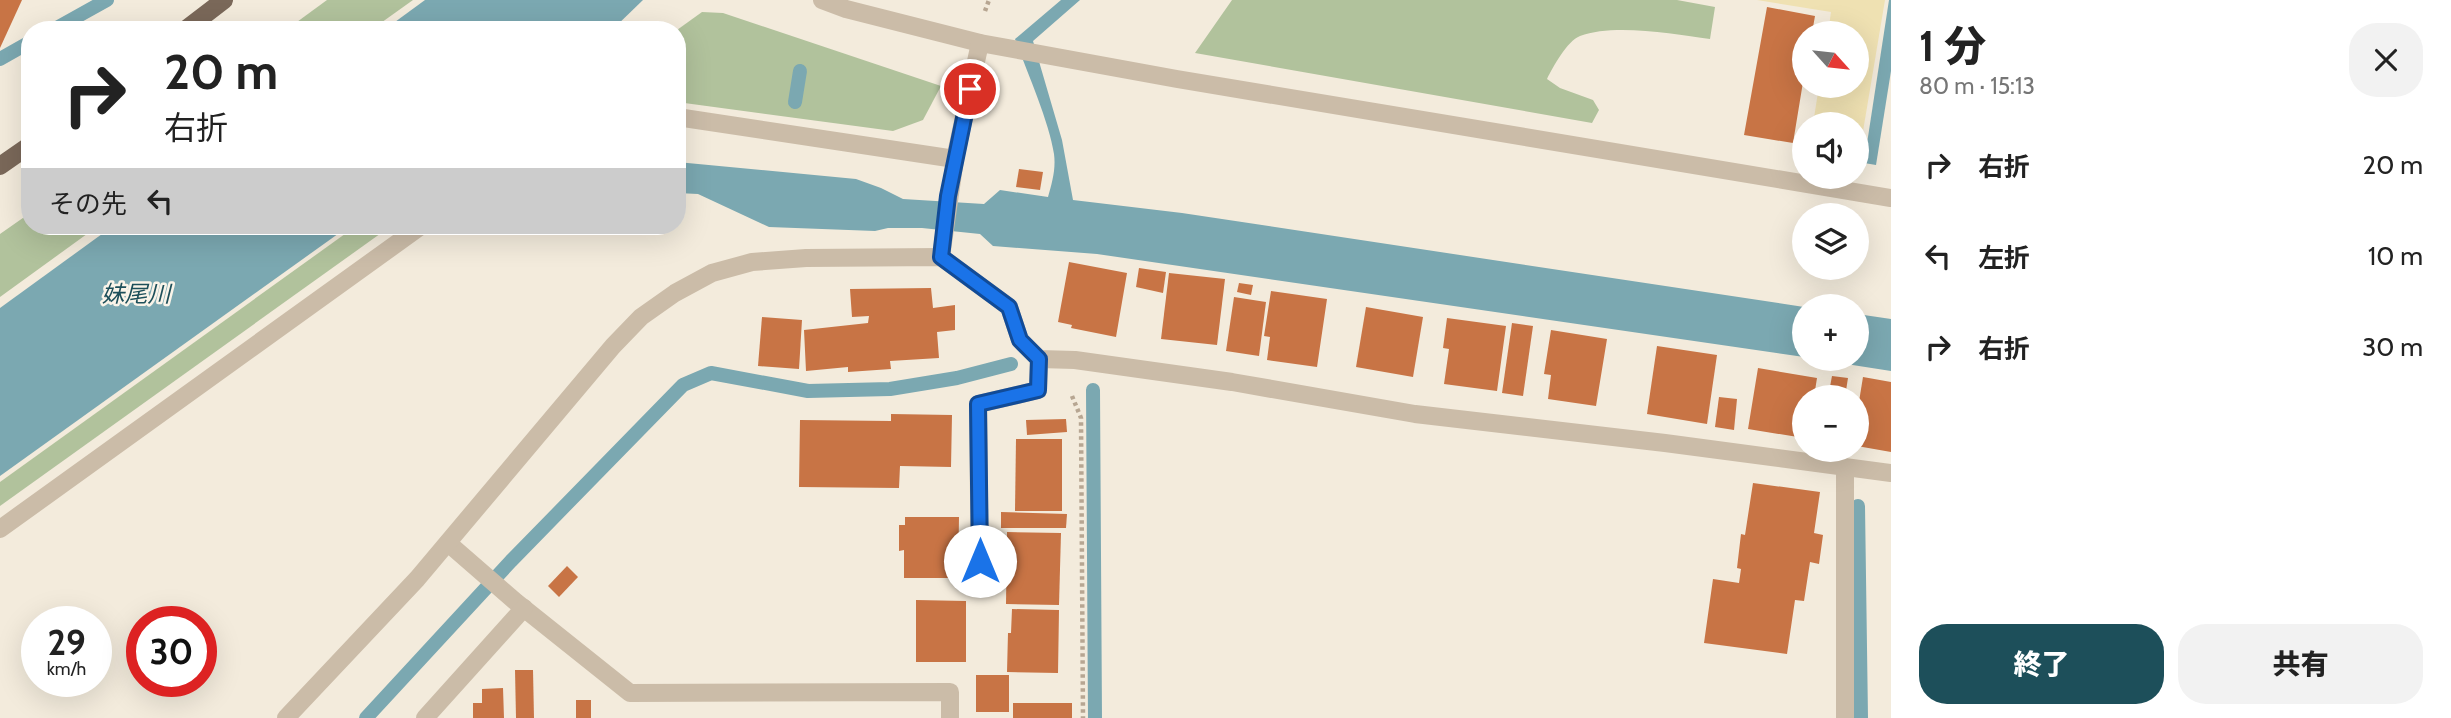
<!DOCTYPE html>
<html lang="ja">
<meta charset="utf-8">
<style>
:root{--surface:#fff;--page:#f2f2f2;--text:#222;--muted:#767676;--accent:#1d4f5a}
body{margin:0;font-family:Cabin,"Noto Sans JP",sans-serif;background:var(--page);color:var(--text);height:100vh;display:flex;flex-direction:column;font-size:26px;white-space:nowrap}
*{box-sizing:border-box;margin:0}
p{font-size:23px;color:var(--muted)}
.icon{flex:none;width:38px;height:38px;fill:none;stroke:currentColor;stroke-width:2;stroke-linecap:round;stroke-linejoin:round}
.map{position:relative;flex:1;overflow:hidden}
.panel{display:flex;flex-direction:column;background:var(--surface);width:560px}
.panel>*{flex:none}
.hud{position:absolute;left:21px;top:21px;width:665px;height:214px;border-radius:28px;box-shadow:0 7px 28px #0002;background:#fff;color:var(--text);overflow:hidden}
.needle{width:46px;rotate:117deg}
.controls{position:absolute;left:1792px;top:21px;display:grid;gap:14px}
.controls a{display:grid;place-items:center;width:77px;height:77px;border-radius:50%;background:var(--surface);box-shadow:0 7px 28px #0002;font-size:35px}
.speed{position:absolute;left:21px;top:606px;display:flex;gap:14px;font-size:35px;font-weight:700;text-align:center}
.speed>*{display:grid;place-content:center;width:91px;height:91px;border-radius:50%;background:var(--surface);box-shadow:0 7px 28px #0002;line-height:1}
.speed small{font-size:18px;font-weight:400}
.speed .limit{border:10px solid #d22;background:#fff;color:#111}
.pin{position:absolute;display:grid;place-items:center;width:60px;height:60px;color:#fff;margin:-30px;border:4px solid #fff;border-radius:50%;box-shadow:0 2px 7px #0007}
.me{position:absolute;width:77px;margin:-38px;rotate:0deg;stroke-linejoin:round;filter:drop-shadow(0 0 5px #0008)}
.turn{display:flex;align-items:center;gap:24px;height:147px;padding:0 28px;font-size:32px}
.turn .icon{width:91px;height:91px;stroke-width:2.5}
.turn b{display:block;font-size:49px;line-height:60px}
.then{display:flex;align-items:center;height:66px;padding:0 28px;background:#0003;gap:14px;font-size:26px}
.round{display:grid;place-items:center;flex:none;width:74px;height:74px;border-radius:28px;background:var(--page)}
.overview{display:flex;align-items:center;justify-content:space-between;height:119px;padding:0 28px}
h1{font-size:42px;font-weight:800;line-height:52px}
.button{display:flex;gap:14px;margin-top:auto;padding:14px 28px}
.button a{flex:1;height:80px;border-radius:28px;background:var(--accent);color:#fff;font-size:28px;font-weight:800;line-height:80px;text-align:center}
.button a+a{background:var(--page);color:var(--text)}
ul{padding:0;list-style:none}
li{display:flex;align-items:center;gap:21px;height:91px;padding:0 28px}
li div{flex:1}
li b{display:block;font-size:26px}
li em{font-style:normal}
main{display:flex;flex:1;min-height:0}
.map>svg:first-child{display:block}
.green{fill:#b1c29c}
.sand{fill:#efe1b2}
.water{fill:#7ba8b1}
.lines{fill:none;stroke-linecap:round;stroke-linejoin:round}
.stream{stroke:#7ba8b1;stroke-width:14}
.building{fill:#c87445}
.path{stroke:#b7a692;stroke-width:4.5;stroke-dasharray:3.5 3.5;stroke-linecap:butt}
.minor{stroke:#cbbca8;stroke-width:18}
.major{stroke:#7a6859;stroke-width:18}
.route-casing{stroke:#114b97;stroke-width:18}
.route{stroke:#1a73e8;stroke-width:12}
.labels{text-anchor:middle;stroke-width:5;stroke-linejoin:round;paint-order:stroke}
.water-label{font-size:23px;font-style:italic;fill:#1d4f5a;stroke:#faf4e9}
</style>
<main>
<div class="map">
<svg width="1891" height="718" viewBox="0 0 1891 718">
<rect width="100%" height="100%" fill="#f3ebdc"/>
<g class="green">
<polygon points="327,0 413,0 371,30 286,30"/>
<path d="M 1232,0 L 1677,0 L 1715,7 L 1710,39 C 1674,34 1614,23 1580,36 C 1567,41 1553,67 1547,79 L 1560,88 L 1593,100 L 1599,110 L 1592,123 L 1195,53 Z"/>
<polygon points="702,12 723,13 941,86 923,120 893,131 677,102 677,30"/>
<polygon points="30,213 30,226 98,226 0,297 0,234"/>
<polygon points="356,226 391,226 0,506 0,482"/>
</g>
<polygon class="sand" points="1757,0 1885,0 1858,161 1857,124 1813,124 1819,86 1857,86 1857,33 1828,33 1831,12"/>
<g class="water">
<polygon points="425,0 643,0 612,30 384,30"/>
<path d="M 1061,0 L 1080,0 L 1033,41 L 1062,140 L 1073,200 L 1182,213 L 1804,307 L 1804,357 L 1097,254 L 993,246 L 980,234 L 922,228 L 888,228 L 875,231 L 769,227 L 698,194 L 677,193 L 677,162 L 856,179 L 881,188 L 903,199 L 984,204 L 1000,190 L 1048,197 C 1052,183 1056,169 1054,154 C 1049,121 1027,72 1015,39 Z"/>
<polygon points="1889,0 1891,0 1891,71 1876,165 1864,163"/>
<polygon points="113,226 349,226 0,476 0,308"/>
<polygon points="1857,314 1891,319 1891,371 1814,359 1857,359"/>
</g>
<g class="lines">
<g class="stream">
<polyline points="53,30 107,0"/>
<polyline points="0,59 30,42"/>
<polyline points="795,102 800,71"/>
<polyline points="1093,390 1095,718"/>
<polyline points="1858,506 1861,718"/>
<polyline points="366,718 511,561 683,385 711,373 808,391 890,389 957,378 1011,364"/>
</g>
</g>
<g class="building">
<polygon points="0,0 22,0 0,48"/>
<polygon points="1767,7 1815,16 1812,33 1804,33 1804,76 1793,143 1744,135"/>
<polygon points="1019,169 1043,172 1040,190 1016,187"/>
<polygon points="1069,262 1127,273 1116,337 1071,328 1072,325 1058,322"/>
<polygon points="1139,268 1166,272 1163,293 1136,287"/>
<polygon points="1169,273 1225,279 1217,345 1161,339"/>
<polygon points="1239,283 1253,285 1251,295 1237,292"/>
<polygon points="931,288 933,308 955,305 955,330 937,332 939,358 890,361 891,369 848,372 848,367 806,371 804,330 868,323 869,316 852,317 850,289"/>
<polygon points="1271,291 1327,299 1317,367 1267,360 1270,337 1264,336"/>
<polygon points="1234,297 1266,302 1259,356 1226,351"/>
<polygon points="1366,307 1423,317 1413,377 1356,367"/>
<polygon points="762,317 802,320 799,369 758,366"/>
<polygon points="1447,318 1506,326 1497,391 1444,384 1449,349 1443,348"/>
<polygon points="1512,323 1533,326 1523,396 1502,393"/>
<polygon points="1551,330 1607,339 1596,406 1548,399 1551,375 1544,374"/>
<polygon points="1657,346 1717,355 1707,424 1647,414"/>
<polygon points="1758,368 1817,378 1814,397 1804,397 1804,438 1748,429"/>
<polygon points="1832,376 1848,378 1845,397 1828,397"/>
<polygon points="1863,377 1891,382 1891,452 1857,446 1857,414"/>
<polygon points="1719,397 1737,399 1734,430 1715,427"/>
<polygon points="891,414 952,415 951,467 900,466 899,488 799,487 800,420 891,421"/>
<polygon points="1066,419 1067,432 1027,435 1026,420"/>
<polygon points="1016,439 1062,439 1062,511 1015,511"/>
<polygon points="1753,483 1820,492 1814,533 1823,535 1819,564 1810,562 1804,601 1795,600 1787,654 1704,643 1713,579 1739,583 1741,569 1737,568 1741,534 1745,535"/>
<polygon points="1001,512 1067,514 1066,528 1001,528"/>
<polygon points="905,517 959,517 958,578 904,578 904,550 899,551 899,525 905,525"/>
<polygon points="1007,532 1061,533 1059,605 1006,604"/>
<polygon points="567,566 578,577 559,597 548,586"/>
<polygon points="916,600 966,601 966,662 916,662"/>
<polygon points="1012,609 1059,610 1058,673 1007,672 1008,633 1011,633"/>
<polygon points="515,670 533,670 534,718 516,718"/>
<rect x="976" y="675" width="33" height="37"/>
<polygon points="503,688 504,718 473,718 473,703 482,703 482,689"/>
<rect x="576" y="700" width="15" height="18"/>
<rect x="1013" y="703" width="59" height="15"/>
</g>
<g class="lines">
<g class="path">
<polyline points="985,11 989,0"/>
<polyline points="1072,396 1081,418 1083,718"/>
</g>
<g class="minor">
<polyline points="822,0 846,9 980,43 1177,79 1891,198"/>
<polyline points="677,117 955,159"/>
<polyline points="941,257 955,159 980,43"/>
<polyline points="1845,468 1845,718"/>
<polyline points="0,529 421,226"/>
<polyline points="448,543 516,602 630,693 950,692 950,718"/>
<polyline points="980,587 978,404 1038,390 1039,359"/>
<polyline points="286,718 417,579 613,346 641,317 675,293 712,273 752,262 806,258 941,257 1009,307 1020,340 1039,359 1075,360 1232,382 1415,414 1665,443 1891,473"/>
<polyline points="425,718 524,608"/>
</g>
<g class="major">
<polyline points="185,30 224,0"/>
<polyline points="0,166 30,145"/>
</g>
</g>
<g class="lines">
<defs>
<polyline id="route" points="970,89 948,196 941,257 1009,307 1020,340 1039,359 1038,390 978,404 980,561"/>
</defs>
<use href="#route" class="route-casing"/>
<use href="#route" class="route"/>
</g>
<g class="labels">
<g class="water-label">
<text x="136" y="302">妹尾川</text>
</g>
</g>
</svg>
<div class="controls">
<a><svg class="needle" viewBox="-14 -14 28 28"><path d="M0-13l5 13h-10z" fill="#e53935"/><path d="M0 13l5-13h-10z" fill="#767676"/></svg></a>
<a><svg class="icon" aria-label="sound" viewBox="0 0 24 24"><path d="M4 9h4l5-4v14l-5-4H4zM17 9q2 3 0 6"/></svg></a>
<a><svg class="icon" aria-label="layers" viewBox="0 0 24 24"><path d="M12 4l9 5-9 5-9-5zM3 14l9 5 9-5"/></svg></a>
<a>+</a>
<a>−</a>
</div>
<div class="speed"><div>29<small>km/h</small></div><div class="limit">30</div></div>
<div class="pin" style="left:970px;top:89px;background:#d93025"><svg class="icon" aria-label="arrive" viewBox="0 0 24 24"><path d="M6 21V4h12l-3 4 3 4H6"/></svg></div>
<svg class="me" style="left:980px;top:561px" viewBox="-20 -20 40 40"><circle r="19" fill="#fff"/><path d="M0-13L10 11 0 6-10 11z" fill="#1a73e8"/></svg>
<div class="hud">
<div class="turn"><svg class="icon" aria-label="right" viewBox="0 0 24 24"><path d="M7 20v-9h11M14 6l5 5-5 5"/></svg><div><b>20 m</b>右折</div></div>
<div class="then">その先<svg class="icon" aria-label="left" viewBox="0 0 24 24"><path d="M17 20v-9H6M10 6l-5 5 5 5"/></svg></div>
</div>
</div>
<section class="panel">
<div class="overview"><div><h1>1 分</h1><p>80 m · 15:13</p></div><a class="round"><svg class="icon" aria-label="close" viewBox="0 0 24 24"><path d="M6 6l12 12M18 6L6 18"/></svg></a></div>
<ul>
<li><svg class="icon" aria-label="right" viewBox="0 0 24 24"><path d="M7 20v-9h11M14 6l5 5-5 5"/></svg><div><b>右折</b></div><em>20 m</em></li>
<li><svg class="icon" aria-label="left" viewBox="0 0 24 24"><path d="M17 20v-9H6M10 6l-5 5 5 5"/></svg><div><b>左折</b></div><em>10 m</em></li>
<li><svg class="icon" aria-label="right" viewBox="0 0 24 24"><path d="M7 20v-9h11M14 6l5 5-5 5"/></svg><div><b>右折</b></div><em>30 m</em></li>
</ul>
<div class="button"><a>終了</a><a>共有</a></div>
</section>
</main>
